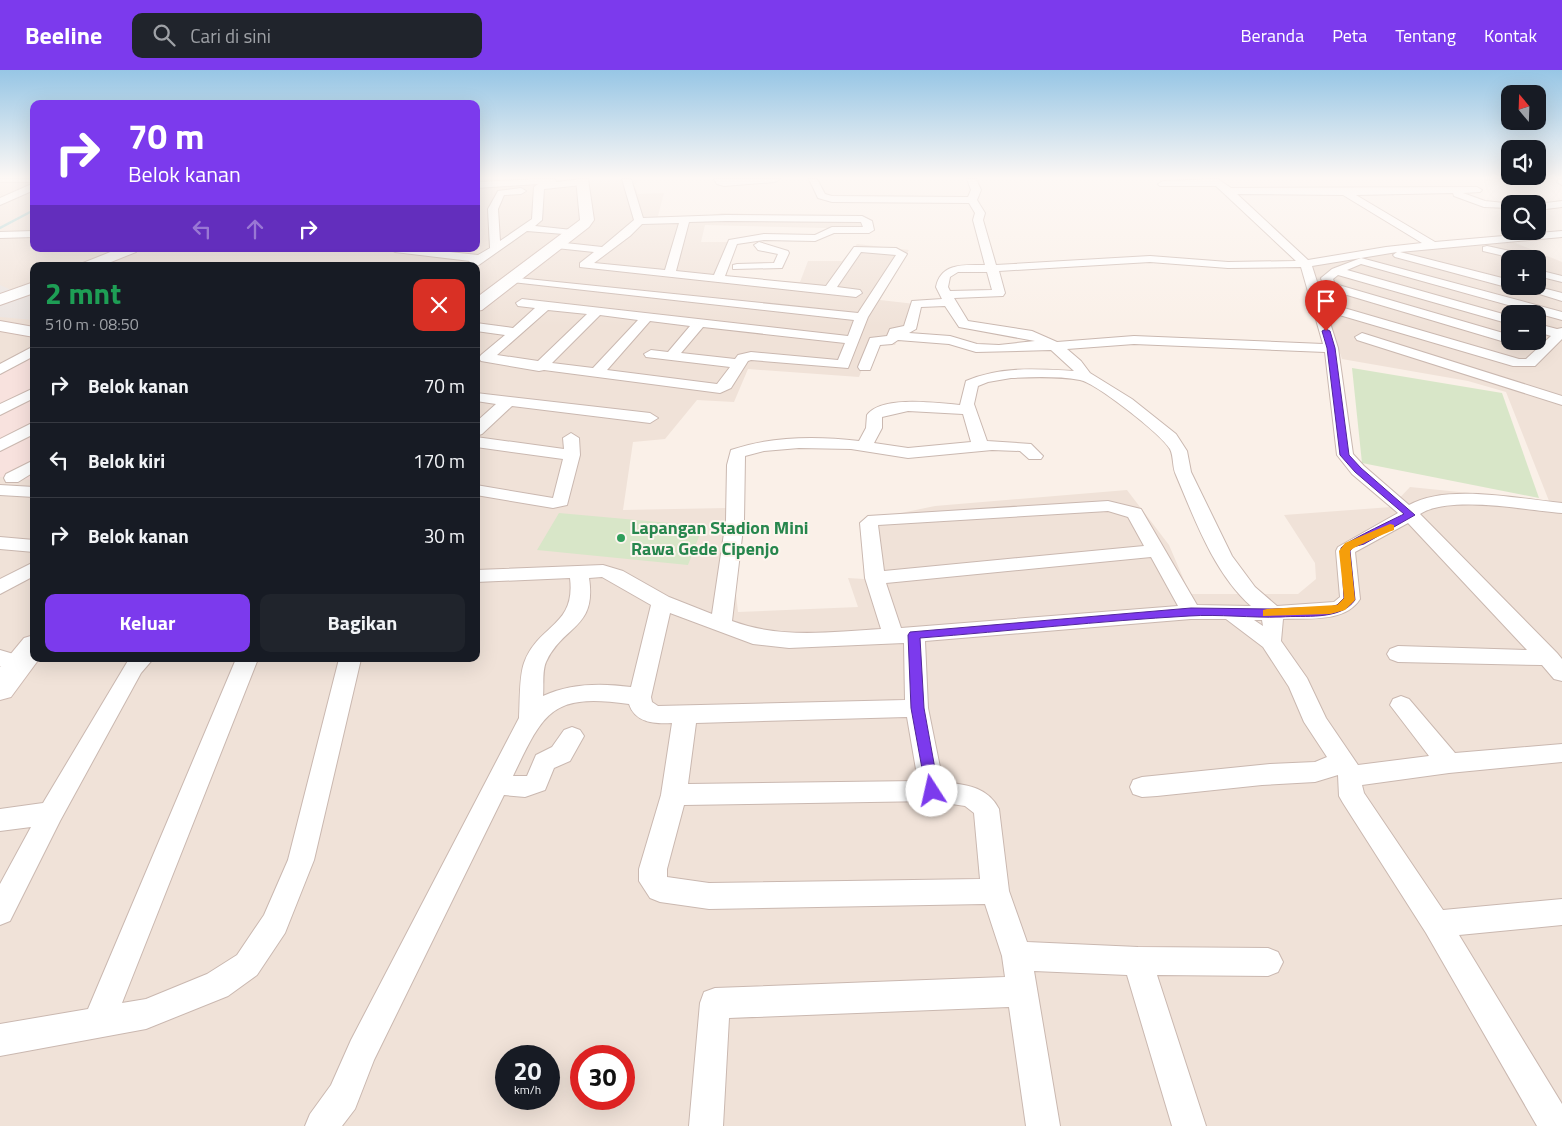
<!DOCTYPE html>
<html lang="id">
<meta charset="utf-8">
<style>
:root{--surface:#171b24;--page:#20242c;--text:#f1f3f6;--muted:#9ea1a6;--line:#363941;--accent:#7c3aed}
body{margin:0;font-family:"Titillium Web",sans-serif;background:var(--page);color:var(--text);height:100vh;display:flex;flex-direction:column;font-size:19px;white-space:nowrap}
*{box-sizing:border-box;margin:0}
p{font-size:16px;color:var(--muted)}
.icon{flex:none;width:28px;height:28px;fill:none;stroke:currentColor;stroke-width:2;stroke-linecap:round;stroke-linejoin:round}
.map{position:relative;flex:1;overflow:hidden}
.side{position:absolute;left:30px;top:192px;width:450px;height:400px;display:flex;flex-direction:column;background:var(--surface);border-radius:10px;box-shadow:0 5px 20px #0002}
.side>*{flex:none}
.hud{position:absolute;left:30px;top:30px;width:450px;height:152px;border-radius:10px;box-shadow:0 5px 20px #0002;background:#7c3aed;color:#fff;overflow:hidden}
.needle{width:32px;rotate:341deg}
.fabs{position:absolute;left:1501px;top:15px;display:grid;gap:10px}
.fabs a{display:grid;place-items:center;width:45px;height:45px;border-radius:10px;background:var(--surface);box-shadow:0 5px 20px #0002;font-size:25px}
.speed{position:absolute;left:495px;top:975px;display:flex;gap:10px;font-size:25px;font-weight:700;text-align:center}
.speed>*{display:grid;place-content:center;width:65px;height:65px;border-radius:50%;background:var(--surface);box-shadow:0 5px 20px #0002;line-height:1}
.speed small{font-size:12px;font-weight:400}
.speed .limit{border:8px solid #d22;background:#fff;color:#111}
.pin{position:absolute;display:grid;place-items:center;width:42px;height:42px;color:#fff;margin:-51px -21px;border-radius:50% 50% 50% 0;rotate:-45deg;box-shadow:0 0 5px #0007}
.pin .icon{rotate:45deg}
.me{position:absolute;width:55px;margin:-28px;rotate:350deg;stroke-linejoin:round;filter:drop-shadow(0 0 4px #0008)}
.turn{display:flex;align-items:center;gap:18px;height:105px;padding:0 15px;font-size:22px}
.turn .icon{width:65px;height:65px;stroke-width:2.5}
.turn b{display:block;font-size:35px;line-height:42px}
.lanes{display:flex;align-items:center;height:48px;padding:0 15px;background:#0003;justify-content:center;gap:25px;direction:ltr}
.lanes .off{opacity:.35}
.round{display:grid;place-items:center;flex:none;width:52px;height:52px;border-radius:10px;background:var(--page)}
.overview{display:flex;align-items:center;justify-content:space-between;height:85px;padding:0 15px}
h1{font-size:30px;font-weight:700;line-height:38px;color:#1e9e55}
.button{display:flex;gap:10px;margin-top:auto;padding:10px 15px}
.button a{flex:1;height:58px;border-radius:10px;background:var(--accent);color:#fff;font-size:20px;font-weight:700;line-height:58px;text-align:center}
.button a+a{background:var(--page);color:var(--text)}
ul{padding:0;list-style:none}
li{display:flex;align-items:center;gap:15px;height:75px;padding:0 15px;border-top:1px solid var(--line)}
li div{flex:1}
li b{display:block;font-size:19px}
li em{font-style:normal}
header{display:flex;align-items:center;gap:30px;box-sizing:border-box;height:70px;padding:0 25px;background:var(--accent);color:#fff}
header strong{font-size:24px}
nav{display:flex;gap:28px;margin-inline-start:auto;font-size:18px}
.search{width:350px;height:45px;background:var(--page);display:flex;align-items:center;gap:12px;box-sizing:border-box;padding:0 18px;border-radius:10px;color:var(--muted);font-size:19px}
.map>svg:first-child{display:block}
.residential{fill:#f0e2d8;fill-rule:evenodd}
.commercial{fill:#f8e2de}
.industrial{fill:#ebe4e1}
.green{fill:#d8e6c8}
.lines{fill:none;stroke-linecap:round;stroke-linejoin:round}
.stream{stroke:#a7d1d1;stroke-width:2.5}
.street-casing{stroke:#cab8b0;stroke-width:2}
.secondary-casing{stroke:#ceb9b1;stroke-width:2}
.street{fill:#fff;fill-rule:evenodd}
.secondary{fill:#fff;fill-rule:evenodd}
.route{fill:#7c3aed;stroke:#51269a}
.slow{fill:#f59e0b}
.leisure-dot{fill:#2e9e5b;stroke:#fdf5ee;stroke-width:2}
.labels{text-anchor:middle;stroke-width:4;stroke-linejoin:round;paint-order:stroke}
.leisure-label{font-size:18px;font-weight:bold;fill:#27864d;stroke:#fdf5ee;text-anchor:start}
</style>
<header>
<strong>Beeline</strong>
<div class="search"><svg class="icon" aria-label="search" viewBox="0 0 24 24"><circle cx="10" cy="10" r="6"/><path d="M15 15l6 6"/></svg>Cari di sini</div>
<nav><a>Beranda</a><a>Peta</a><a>Tentang</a><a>Kontak</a></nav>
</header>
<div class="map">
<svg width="1562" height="1056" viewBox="0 0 1562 1056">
<rect width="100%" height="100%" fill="#faf0e8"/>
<path class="residential" d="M 0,109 L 34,109 L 34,179 L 476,179 L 476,109 L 641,109 L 634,115 L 638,124 L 664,123 L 658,146 L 707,146 L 722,143 L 863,148 L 865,159 L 705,155 L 701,172 L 728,172 L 727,208 L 800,212 L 808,191 L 842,191 L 857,174 L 909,180 L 880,230 L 915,234 L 895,275 L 872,273 L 859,307 L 748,299 L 734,332 L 697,330 L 665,369 L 633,372 L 623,440 L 726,438 L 738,542 L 858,537 L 848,508 L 880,510 L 872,449 L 935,436 L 1127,420 L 1169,475 L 1190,524 L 1298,524 L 1316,509 L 1315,493 L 1284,445 L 1391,437 L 1410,417 L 1549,431 L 1506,322 L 1468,311 L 1342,289 L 1310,196 L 1346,188 L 1428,178 L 1513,172 L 1562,192 L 1562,1056 L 0,1056 ZM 1510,189 L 1538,189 L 1538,216 L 1510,216 ZM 34,196 L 476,196 L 476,589 L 34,589 ZM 1510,244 L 1538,244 L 1538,271 L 1510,271 ZM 506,986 L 549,986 L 549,1029 L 506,1029 ZM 581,986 L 624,986 L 624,1029 L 581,1029 Z"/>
<polygon class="commercial" points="34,282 34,410 0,407 0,298"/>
<polygon class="industrial" points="34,213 34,250 0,247 0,215 14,221"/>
<g class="green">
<polygon points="1352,298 1502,323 1539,428 1362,393"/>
<polygon points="559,443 703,456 688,495 537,480"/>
</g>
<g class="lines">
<polyline class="stream" points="0,158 34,140"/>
<defs>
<g id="street">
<rect x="0" y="109" width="34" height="3"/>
<polygon points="543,109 555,109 556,112 582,109 587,112 582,115 544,119 542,150 535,156 572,160 577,163 576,165 527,161 476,197 469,196 467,194 470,191 395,182 390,179 421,179 478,185 490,178 488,139 498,121 521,118 526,121 521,124 504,125 498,139 500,171 532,149 534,117 538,114 476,118 476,112"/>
<path d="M 622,109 L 631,109 L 643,148 L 726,145 L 862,146 L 872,151 L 874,160 L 869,163 L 834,163 L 815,171 L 764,170 L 737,174 L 725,206 L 826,216 L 854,177 L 896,178 L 907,184 L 868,247 L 848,298 L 751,290 L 748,291 L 731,318 L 720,323 L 544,300 L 539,301 L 481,291 L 479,288 L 481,285 L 505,265 L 476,261 L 476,253 L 513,258 L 535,238 L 518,236 L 516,233 L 522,229 L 848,266 L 854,250 L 512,212 L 508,211 L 508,207 L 858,243 L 896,185 L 861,182 L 837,217 L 860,220 L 862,223 L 856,227 L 580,197 L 580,193 L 594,182 L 556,178 L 551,175 L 556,172 L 602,177 L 634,150 ZM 726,151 L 861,152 L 863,157 L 832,157 L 815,165 L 764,164 L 729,170 L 714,205 L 676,201 L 689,152 ZM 679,153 L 665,200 L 594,193 L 630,166 L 642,154 ZM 548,240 L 587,244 L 538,291 L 497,285 ZM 600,245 L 638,250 L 593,298 L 552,293 ZM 650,251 L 690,256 L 668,282 L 651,280 L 644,284 L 646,287 L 730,297 L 717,314 L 607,300 ZM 703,257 L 845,273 L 838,290 L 751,282 L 738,285 L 735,289 L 681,283 Z"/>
<polygon points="714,109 780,109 775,112 724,116 717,114"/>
<path d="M 809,109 L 817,109 L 825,124 L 832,126 L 968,127 L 971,120 L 967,109 L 976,109 L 981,120 L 977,130 L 985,143 L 983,150 L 996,195 L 1150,186 L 1228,192 L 1296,191 L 1216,116 L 1160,116 L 1158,114 L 1163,111 L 1218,109 L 1231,118 L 1477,117 L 1482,120 L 1480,122 L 1463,123 L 1485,131 L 1514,134 L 1510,134 L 1510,138 L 1484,137 L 1454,126 L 1453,123 L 1356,125 L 1435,172 L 1562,161 L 1562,167 L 1400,182 L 1510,210 L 1510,216 L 1535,216 L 1562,223 L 1562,231 L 1514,216 L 1510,218 L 1395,187 L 1393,185 L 1397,182 L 1361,188 L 1562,242 L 1562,250 L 1361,194 L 1347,200 L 1510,246 L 1510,254 L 1338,205 L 1333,209 L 1335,214 L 1510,265 L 1510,271 L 1515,271 L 1505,272 L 1337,222 L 1341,235 L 1344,238 L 1519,289 L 1526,289 L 1551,266 L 1538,262 L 1538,254 L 1557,259 L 1562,258 L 1562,269 L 1535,296 L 1513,296 L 1336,244 L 1329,237 L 1321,208 L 1332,199 L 1361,188 L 1312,196 L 1338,278 L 1353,384 L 1364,396 L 1409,435 C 1447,413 1519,429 1562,433 L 1562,443 C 1526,440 1449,425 1420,444 L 1557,583 L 1562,589 L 1562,611 L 1554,609 L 1542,595 L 1398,592 L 1390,589 L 1387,584 L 1390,579 L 1398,576 L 1527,580 L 1408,453 L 1355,482 L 1360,529 C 1345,553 1308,548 1283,549 L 1281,571 L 1307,608 L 1326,648 L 1358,695 L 1429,686 L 1390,635 L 1393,629 L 1401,626 L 1409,629 L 1455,683 L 1562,674 L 1562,692 L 1449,703 L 1362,715 L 1364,723 L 1443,840 L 1562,829 L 1562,855 L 1459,865 L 1562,1034 L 1562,1056 L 1537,1056 L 1426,863 L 1343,733 L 1339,726 L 1338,705 L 1315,712 L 1262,715 L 1157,726 L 1142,727 L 1133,724 L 1130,717 L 1133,710 L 1142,707 L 1270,694 L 1315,692 L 1327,687 L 1304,652 L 1289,617 L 1263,577 L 1226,549 L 1191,549 L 925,571 L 928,638 L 943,712 C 966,715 987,716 999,739 L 1009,821 L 1027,872 L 1138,877 L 1268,878 L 1278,882 L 1283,892 L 1278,902 L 1268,906 L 1157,905 L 1206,1056 L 1172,1056 L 1127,905 L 1034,901 L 1060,1056 L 1026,1056 L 1009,937 L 729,948 L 723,1056 L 689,1056 L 700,933 L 704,922 L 715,918 L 1005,907 L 1002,886 L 985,834 L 709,839 L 660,832 L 650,828 L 639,811 L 639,799 L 661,725 L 672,653 C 655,654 635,653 629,634 C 552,623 544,641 513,706 L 527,706 L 536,685 L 552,677 L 564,660 L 572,657 L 580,660 L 584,666 L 570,691 L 554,698 L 545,720 L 525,727 L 504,725 L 374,990 L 355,1039 L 342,1056 L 305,1056 L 310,1044 L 331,1015 L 351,970 L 519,648 C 520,633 519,607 524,593 C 538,554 576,557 570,508 L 476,512 L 476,500 L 603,495 L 623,501 L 669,527 L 712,544 L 726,450 L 727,395 L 731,380 C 772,366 817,366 859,371 L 866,358 L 867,345 C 881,325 938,333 960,335 L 966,311 C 1001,296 1037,299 1074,301 L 1051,280 L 976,282 L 949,274 L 898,270 L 892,274 L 880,275 L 870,300 L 860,300 L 858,297 L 870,268 L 887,266 L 890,259 L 904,256 L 912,231 L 942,229 L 936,217 C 941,192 965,195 985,195 L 973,150 L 975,143 L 969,133 L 832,132 L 818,128 ZM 1237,124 L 1343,125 L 1422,173 L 1386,177 L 1308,190 ZM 1150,192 L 1228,198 L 1301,197 L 1323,274 L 1134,266 L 1057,272 L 1032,261 L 968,251 L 954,228 L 1003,226 L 1005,223 L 999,201 ZM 958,202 L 987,202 L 992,220 L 950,221 L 948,217 L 950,207 ZM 945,236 L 959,257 L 1035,271 L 999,275 L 977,274 L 950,266 L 909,263 L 916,259 L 921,237 ZM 1134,274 L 1325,282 L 1337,385 L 1352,404 L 1398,443 L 1338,477 L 1336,481 L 1340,527 L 1334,532 L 1277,536 L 1255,517 L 1232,486 L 1191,402 L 1187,381 L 1176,364 L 1132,329 L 1090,303 L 1081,291 L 1067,279 ZM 1011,308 C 1033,307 1058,306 1080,310 C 1096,313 1161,364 1170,379 C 1174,387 1172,397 1176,405 C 1195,450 1214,503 1251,536 L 1197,535 L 1141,439 L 1108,431 L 868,446 L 860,453 L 865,508 L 881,559 C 830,562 780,569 732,551 L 744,450 L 745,386 L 764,381 L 799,378 L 851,379 L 908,388 L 992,380 L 1020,381 L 1029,389 L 1041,389 L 1043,386 L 1031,374 L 987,371 L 974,334 L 978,316 L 988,312 ZM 908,341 L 963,344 L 971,372 L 908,378 L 874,373 L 882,358 L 882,347 ZM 1108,441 L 1128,447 L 1144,476 L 884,501 L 878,455 ZM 1151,487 L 1178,536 L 901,558 L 886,513 ZM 602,507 L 651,535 L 631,617 C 601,613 571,613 543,626 C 544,616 542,601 546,592 C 563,555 597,559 589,508 ZM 670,543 L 753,574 L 789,578 L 904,573 L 905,630 L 658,636 L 652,632 L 651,627 ZM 1254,550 L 1262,550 L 1263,556 ZM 907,647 L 918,711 L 688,714 L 696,653 ZM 932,731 L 965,736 L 974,743 L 980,809 L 709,813 L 667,807 L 667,799 L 684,735 Z"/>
<polygon points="1559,109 1562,109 1562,115 1557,112"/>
<polygon points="34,113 34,120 0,135 0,128"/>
<polygon points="1562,131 1562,137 1538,140 1538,134"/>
<polygon points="34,161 34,167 0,168 0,162"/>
<polygon points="759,172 788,181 789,183 782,198 733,199 733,195 737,194 774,193 778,184 758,180 754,175"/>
<polygon points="1487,176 1537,187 1539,189 1517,189 1483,181 1483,177"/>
<polygon points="1538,200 1562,206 1562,212 1538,206"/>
<polygon points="1362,263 1562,326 1562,335 1357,270 1355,267"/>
<polygon points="34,276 34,286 0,304 0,294"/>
<polygon points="34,318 34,328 0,345 0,334"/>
<polygon points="476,323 650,343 658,348 650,353 512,336 482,364 476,366 476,352 496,334 476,331"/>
<polygon points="34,352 34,364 0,381 0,369"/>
<polygon points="571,363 579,368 580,385 567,435 553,438 476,425 476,415 553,428 563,389 476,377 476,367 564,379 563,368"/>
<polygon points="34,390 34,402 18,412 6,412 4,408 6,404"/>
<polygon points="0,415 34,417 34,427 0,425"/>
<polygon points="0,467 34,470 34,482 0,479"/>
<polygon points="34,492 34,506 0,524 0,509"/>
<polygon points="0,580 27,588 30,593 27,598 19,601 0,596"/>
<polygon points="129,589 153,589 141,603 60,751 10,851 0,855 0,814 31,757 0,761 0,739 43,733"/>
<polygon points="236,589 258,589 122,933 146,929 207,904 237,885 264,845 288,790 339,589 361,589 314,790 285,863 257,905 228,926 146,959 0,986 0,954 88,939"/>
</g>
<g id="secondary">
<polygon points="576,109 588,109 594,150 589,157 482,240 476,241 476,228 580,150"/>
<polygon points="118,179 138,179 136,182 101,196 80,196 83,193"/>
<polygon points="34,212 34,223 0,235 0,224"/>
<polygon points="0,251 34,257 34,267 0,261"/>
<polygon points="34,565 34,589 39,589 11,627 0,630 0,597 24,568"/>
</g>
</defs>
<use href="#street" class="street-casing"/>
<use href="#secondary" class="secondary-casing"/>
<use href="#street" class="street"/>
<use href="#secondary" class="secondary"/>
</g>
<linearGradient id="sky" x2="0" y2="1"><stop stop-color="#97c6e5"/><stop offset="0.42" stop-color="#fdf8f5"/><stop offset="1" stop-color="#fdf8f5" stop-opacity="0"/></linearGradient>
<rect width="1562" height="257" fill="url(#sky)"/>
<path class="route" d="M 1326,259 L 1330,261 L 1335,278 L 1349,385 L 1361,398 L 1415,445 L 1364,474 L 1353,477 L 1350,481 L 1355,530 C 1340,551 1304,545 1281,547 C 1250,548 1220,544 1189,546 C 1100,551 1010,561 920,568 L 924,638 L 939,721 L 937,726 L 927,726 L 911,638 L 908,565 L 910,562 L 1191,538 L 1272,539 L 1330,537 L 1337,535 L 1344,528 L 1341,478 C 1345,472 1392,450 1404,444 L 1355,402 L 1340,385 L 1327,278 L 1322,261 Z"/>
<path class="slow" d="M 1390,454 L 1394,455 L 1394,460 C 1386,463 1353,477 1350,481 L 1355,530 L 1345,540 L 1330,544 L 1263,546 L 1263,540 L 1267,539 L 1337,535 L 1344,528 L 1339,481 L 1345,473 Z"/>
<circle class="leisure-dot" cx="621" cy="468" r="5"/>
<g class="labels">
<g class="leisure-label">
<text x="631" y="464">Lapangan Stadion Mini<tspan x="631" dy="21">Rawa Gede Cipenjo</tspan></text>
</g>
</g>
</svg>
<div class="fabs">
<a><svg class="needle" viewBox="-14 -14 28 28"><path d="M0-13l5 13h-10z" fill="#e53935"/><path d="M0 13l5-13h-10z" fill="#9ea1a6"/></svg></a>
<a><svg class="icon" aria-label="sound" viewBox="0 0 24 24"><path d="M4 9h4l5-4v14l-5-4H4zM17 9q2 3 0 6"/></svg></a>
<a><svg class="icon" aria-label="search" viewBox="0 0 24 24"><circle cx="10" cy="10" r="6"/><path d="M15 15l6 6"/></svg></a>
<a>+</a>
<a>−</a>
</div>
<div class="speed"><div>20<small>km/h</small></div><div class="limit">30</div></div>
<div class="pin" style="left:1326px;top:261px;background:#d93025"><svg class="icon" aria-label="arrive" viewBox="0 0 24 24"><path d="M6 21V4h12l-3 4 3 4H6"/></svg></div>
<svg class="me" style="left:932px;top:721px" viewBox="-20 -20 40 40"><circle r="19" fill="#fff"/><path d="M0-13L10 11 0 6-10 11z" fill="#7c3aed"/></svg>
<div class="hud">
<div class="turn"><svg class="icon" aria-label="right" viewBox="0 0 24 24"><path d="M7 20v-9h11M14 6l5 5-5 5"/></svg><div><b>70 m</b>Belok kanan</div></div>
<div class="lanes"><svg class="icon off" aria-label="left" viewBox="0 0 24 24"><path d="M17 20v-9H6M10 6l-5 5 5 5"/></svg><svg class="icon off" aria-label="ahead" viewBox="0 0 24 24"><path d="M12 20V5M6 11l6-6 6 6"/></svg><svg class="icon" aria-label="right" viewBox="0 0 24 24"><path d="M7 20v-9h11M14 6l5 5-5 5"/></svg></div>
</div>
<section class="side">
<div class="overview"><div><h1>2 mnt</h1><p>510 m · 08:50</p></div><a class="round" style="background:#d93025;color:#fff"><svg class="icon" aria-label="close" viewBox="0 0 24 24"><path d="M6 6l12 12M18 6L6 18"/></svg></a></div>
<ul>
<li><svg class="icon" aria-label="right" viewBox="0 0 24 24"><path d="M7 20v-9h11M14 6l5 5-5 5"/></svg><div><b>Belok kanan</b></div><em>70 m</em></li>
<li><svg class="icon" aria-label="left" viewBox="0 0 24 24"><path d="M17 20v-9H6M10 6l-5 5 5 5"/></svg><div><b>Belok kiri</b></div><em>170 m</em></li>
<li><svg class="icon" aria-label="right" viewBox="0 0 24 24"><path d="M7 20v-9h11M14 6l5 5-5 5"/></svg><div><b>Belok kanan</b></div><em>30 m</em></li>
</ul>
<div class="button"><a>Keluar</a><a>Bagikan</a></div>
</section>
</div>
